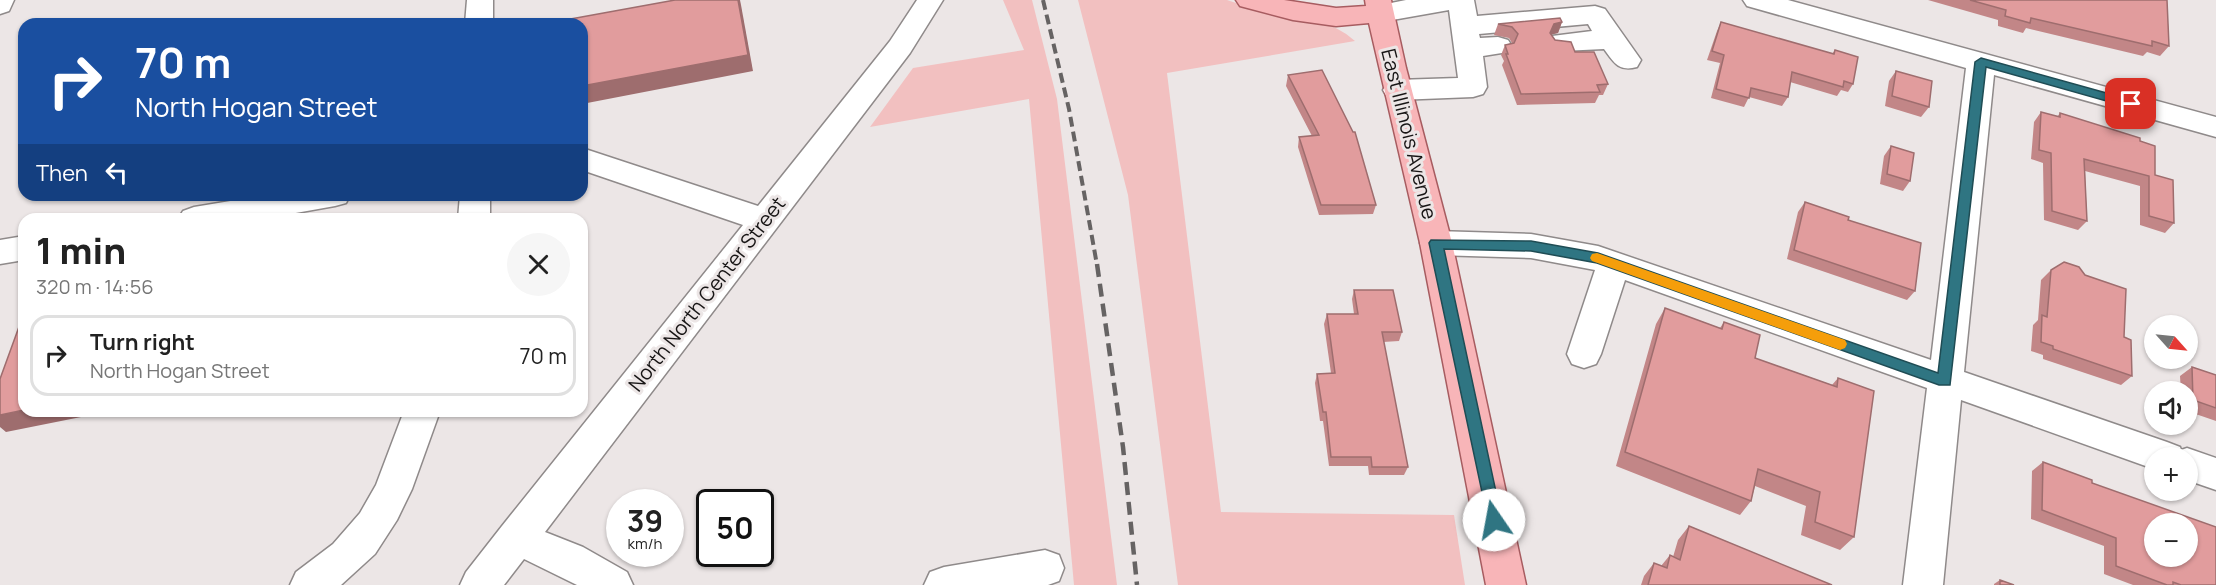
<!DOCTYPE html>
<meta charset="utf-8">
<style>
:root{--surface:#fff;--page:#f6f6f6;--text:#222;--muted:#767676;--line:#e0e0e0}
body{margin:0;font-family:Manrope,sans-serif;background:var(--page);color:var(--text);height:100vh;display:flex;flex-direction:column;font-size:22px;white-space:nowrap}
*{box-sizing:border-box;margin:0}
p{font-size:20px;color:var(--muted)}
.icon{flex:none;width:33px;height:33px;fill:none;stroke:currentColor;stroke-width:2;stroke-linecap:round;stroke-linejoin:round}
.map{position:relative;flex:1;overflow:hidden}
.side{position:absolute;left:18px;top:213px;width:570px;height:204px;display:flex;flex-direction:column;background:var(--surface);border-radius:18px;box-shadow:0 2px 4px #0004}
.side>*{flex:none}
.guide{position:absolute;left:18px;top:18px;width:570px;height:183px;border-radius:18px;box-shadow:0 2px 4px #0004;background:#1a4fa0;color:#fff;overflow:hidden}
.needle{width:39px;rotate:117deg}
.buttons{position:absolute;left:2144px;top:315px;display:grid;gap:12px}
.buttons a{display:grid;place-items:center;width:54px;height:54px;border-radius:50%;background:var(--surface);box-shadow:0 2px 4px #0004;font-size:30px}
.speed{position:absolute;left:606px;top:489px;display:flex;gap:12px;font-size:30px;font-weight:700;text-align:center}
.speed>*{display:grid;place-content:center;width:78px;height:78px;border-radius:50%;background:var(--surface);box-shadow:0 2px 4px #0004;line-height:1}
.speed small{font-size:15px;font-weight:400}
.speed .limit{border:3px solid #111;border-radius:9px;background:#fff;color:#111}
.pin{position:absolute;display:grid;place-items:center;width:51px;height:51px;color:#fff;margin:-26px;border-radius:12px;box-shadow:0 3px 9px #0006}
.me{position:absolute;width:66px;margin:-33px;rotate:348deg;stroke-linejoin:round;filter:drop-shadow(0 0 4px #0008)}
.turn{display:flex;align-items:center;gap:21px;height:126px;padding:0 18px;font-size:27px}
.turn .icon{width:78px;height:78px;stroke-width:2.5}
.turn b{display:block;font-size:42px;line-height:51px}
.then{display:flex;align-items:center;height:57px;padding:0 18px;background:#0003;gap:12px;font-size:22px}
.round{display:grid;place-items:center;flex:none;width:63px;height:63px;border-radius:32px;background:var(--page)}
.headline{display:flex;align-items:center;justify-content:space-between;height:102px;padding:0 18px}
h1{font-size:36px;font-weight:800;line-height:45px}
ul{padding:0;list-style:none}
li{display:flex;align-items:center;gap:18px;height:81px;margin:0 12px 9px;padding:0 6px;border:3px solid var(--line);border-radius:18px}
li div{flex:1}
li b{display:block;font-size:22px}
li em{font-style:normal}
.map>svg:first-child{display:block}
.green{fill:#f2c0c0}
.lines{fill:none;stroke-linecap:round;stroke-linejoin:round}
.minor-casing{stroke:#8f8a8a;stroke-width:3}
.major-casing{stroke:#a75c60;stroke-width:3}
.minor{fill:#fff;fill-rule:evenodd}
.major{fill:#f8b5b8;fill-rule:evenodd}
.rail-far1{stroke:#666363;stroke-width:4;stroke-dasharray:10 5;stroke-linecap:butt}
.rail{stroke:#666363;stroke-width:4.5;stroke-dasharray:13 7;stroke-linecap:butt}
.wall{fill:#c28687}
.shaded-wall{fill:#9e6d6e}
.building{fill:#e19c9d;stroke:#9e6d6e;stroke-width:1.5;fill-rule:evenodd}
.route{fill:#2f7582;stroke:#1f4c54;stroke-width:1.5}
.slow{fill:#f59e0b}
.labels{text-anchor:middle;stroke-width:6;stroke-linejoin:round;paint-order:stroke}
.street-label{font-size:20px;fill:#171515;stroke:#ece6e6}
</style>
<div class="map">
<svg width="2216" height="585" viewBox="0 0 2216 585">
<rect width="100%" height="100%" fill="#ece6e6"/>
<g class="green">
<polygon points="1003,0 1032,0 1057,99 1117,585 1074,585 1029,99 870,127 913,68 1024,50"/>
<path d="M 1078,0 L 1227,0 C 1267,15 1322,11 1355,41 L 1167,73 L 1221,512 L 1454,515 L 1465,585 L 1178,585 L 1128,195 Z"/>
</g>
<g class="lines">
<defs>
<g id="minor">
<polygon points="0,0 14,0 9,11 0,14"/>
<polygon points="467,0 493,0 493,24 465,24"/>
<polygon points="917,0 943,0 910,53 545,532 583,547 627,572 633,585 577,585 524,559 504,585 460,585 466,572 502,526 743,225 582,170 582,148 758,206 890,41"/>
<path d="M 1406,0 L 1474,0 L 1477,16 L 1595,6 L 1605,9 L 1641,60 L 1637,67 C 1619,72 1614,63 1604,49 L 1562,51 L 1552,48 L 1548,42 L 1552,36 L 1592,31 L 1588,24 L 1479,34 L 1480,38 L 1498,37 L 1508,40 L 1512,46 L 1508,52 L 1483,56 L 1487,87 L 1483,94 L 1473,97 L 1397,100 L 1387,97 L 1383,90 L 1387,83 L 1397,80 L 1458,78 L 1449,10 L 1381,22 L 1371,19 L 1367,13 L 1371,7 Z"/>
<polygon points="1743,0 1788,0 2216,117 2216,137 1994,75 1964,372 2167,442 2180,447 2181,450 2187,448 2216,458 2216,490 2187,480 2187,458 2154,458 2154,469 1961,400 1943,585 1903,585 1927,388 1625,280 1601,354 1596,364 1584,368 1572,364 1567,354 1595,270 1531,258 1436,255 1425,252 1420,243 1425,234 1436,231 1531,234 1598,246 1931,360 1966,68 1747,6"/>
<polygon points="267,195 350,195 346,203 335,206 262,219 178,219 183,211 194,207"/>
<polygon points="460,195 490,195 490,219 458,219"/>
<polygon points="24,236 24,260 0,264 0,240"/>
<polygon points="404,411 440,411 412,489 397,520 375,554 341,585 290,585 296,572 333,544 360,513 376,485"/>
<polygon points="1045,550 1059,555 1064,568 1059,581 1048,585 924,585 930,572 944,567"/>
</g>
<polygon id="major" points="1236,0 1284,0 1336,8 1366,6 1365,0 1391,0 1406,68 1452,243 1526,585 1486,585 1420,243 1369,23 1336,26 1293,20 1240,6"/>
</defs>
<use href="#minor" class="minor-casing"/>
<use href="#major" class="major-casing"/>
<use href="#minor" class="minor"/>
<use href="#major" class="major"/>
<polyline class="rail-far1" points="1043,0 1069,109 1097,265"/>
<polyline class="rail" points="1097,264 1123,447 1137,585"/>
</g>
<g class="wall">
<polygon points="1928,0 2167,0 2169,46 2160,56 2147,52 2143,56 2026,28 2023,33 1998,26 1998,20"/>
<polygon points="1562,22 1558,33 1551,34 1555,40 1575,52 1608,84 1603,95 1599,95 1595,103 1517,105 1502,65 1504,61 1501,55 1505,45 1512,43 1509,38 1494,35 1498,24"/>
<polygon points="1721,22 1832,54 1835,50 1853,84 1848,92 1841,90 1837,96 1790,82 1788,97 1782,106 1749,97 1744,107 1711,98 1720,63 1707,60 1717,31"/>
<polygon points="1896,71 1929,107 1921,117 1885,106 1889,81"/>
<polygon points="1288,75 1376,205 1373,214 1319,215 1298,147 1299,137 1312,136 1286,86"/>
<polygon points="2041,112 2057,117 2060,113 2140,141 2155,175 2174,223 2165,233 2140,225 2140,186 2085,171 2087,221 2078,230 2044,220 2043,163 2031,159 2034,122"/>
<polygon points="1891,146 1910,181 1903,191 1880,184 1884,156"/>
<polygon points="1805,202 1848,220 1915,291 1907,300 1787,259 1798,212"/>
<polygon points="2051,270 2124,337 2132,376 2121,385 2043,359 2043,355 2031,351 2033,325 2038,320 2041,280"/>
<polygon points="1354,290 1402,332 1399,341 1383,342 1408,467 1404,475 1369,475 1368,466 1329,466 1323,421 1320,421 1315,383 1317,374 1331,373 1324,324 1327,314 1354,314 1352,299"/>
<polygon points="1665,308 1720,328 1724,322 1755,358 1832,385 1838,378 1854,537 1840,550 1801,535 1806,506 1755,486 1751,501 1740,515 1616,466 1656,324"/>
<polygon points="2192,367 2216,375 2216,421 2187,411 2187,392 2181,392 2180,376"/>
<polygon points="2043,462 2092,483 2216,585 2133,585 2104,574 2104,546 2031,519 2032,471"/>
<polygon points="1689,526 1832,585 1641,585 1644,576 1654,563 1661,566 1670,555 1673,557 1678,540"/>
<polygon points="2000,580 2014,585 1994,585 1994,584"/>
</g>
<g class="shaded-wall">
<polygon points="738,0 740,0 741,5 753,71 582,104 582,86"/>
<polygon points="1562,22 1558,33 1550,35 1546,43 1554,24"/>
<polygon points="24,410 24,411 111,411 6,432 0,427 0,415"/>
</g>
<g class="building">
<polygon points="675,0 738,0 748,55 582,86 582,24 543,24"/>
<polygon points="1970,0 2167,0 2169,46 2152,41 2152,46 2031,18 2030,23 2005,16 2006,10"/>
<polygon points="1560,18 1562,22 1554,24 1550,33 1555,40 1571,42 1575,52 1594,52 1608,84 1597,85 1600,92 1521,94 1506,54 1508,54 1505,45 1514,43 1518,34 1512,27 1498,24"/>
<polygon points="1721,22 1834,54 1835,50 1858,57 1853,84 1844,81 1843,87 1792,72 1788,97 1751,88 1749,98 1716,89 1724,55 1712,51"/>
<polygon points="1322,70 1353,132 1355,132 1376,205 1321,205 1299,137 1319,135 1288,75"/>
<polygon points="1896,71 1932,81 1929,107 1892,96"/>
<polygon points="2041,112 2060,117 2060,113 2140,138 2140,141 2155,146 2155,175 2173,180 2174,223 2149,216 2149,176 2084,159 2087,221 2052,211 2051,153 2039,150"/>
<polygon points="1891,146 1914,153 1910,181 1887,174"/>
<polygon points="1805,202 1849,217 1848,220 1921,243 1915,291 1794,250"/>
<polygon points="2064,262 2079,267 2085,275 2126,289 2124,337 2131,340 2132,376 2053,349 2053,346 2041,342 2042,315 2047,317 2051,270"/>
<polygon points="1354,290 1393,290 1402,332 1382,332 1408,467 1372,467 1371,457 1331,457 1326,412 1323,412 1317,374 1335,373 1327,314 1358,314"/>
<polygon points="1665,308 1722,329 1724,322 1760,335 1755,358 1837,387 1838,378 1874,391 1854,537 1815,522 1820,492 1758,469 1751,501 1625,452"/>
<polygon points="24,313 24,410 0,415 0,379"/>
<polygon points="2192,367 2216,375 2216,408 2193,400"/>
<path d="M 2043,462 L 2092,480 L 2092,483 L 2216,527 L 2216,585 L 2181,585 L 2173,582 L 2173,585 L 2167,585 L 2116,566 L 2116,538 L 2042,510 ZM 2154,524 L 2187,524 L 2187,556 L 2154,556 Z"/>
<polygon points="1689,526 1832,585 1648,585 1654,563 1667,568 1670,555 1680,560"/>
<polygon points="2000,580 2014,585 2000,585"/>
</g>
<polygon class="route" points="1981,58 2135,101 2137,104 2131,108 1986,67 1950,385 1939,385 1597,263 1531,251 1444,249 1502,520 1500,525 1494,527 1489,525 1429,243 1431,240 1531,241 1598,253 1938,373 1975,62"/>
<polygon class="slow" points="1597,253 1845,340 1847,344 1845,348 1840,350 1592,261 1590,258 1592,254"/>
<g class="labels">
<g class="street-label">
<text transform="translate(1409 134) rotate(76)" y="7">East Illinois Avenue</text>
<text transform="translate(707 294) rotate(-52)" y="7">North North Center Street</text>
</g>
</g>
</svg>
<div class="buttons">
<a><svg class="needle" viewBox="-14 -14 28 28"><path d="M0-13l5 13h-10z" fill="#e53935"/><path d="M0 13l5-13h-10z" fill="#767676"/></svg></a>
<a><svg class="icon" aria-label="sound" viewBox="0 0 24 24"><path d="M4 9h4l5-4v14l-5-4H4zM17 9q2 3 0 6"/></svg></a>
<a>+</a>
<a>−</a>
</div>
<div class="speed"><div>39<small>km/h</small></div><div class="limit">50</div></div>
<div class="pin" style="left:2131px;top:104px;background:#d93025"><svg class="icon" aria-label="arrive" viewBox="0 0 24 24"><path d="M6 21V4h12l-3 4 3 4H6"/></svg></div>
<svg class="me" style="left:1494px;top:520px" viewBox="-20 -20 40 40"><circle r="19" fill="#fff"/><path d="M0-13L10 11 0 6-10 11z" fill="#2f7582"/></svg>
<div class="guide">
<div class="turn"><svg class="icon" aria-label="right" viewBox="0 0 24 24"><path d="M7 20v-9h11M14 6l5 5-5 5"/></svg><div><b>70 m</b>North Hogan Street</div></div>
<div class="then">Then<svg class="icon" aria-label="left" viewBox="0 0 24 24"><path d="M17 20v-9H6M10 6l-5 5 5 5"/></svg></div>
</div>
<section class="side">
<div class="headline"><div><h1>1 min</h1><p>320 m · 14:56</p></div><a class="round"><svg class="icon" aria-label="close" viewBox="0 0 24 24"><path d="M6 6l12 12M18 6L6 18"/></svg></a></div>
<ul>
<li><svg class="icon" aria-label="right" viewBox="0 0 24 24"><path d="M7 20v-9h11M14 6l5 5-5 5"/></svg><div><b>Turn right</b><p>North Hogan Street</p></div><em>70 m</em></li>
</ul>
</section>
</div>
